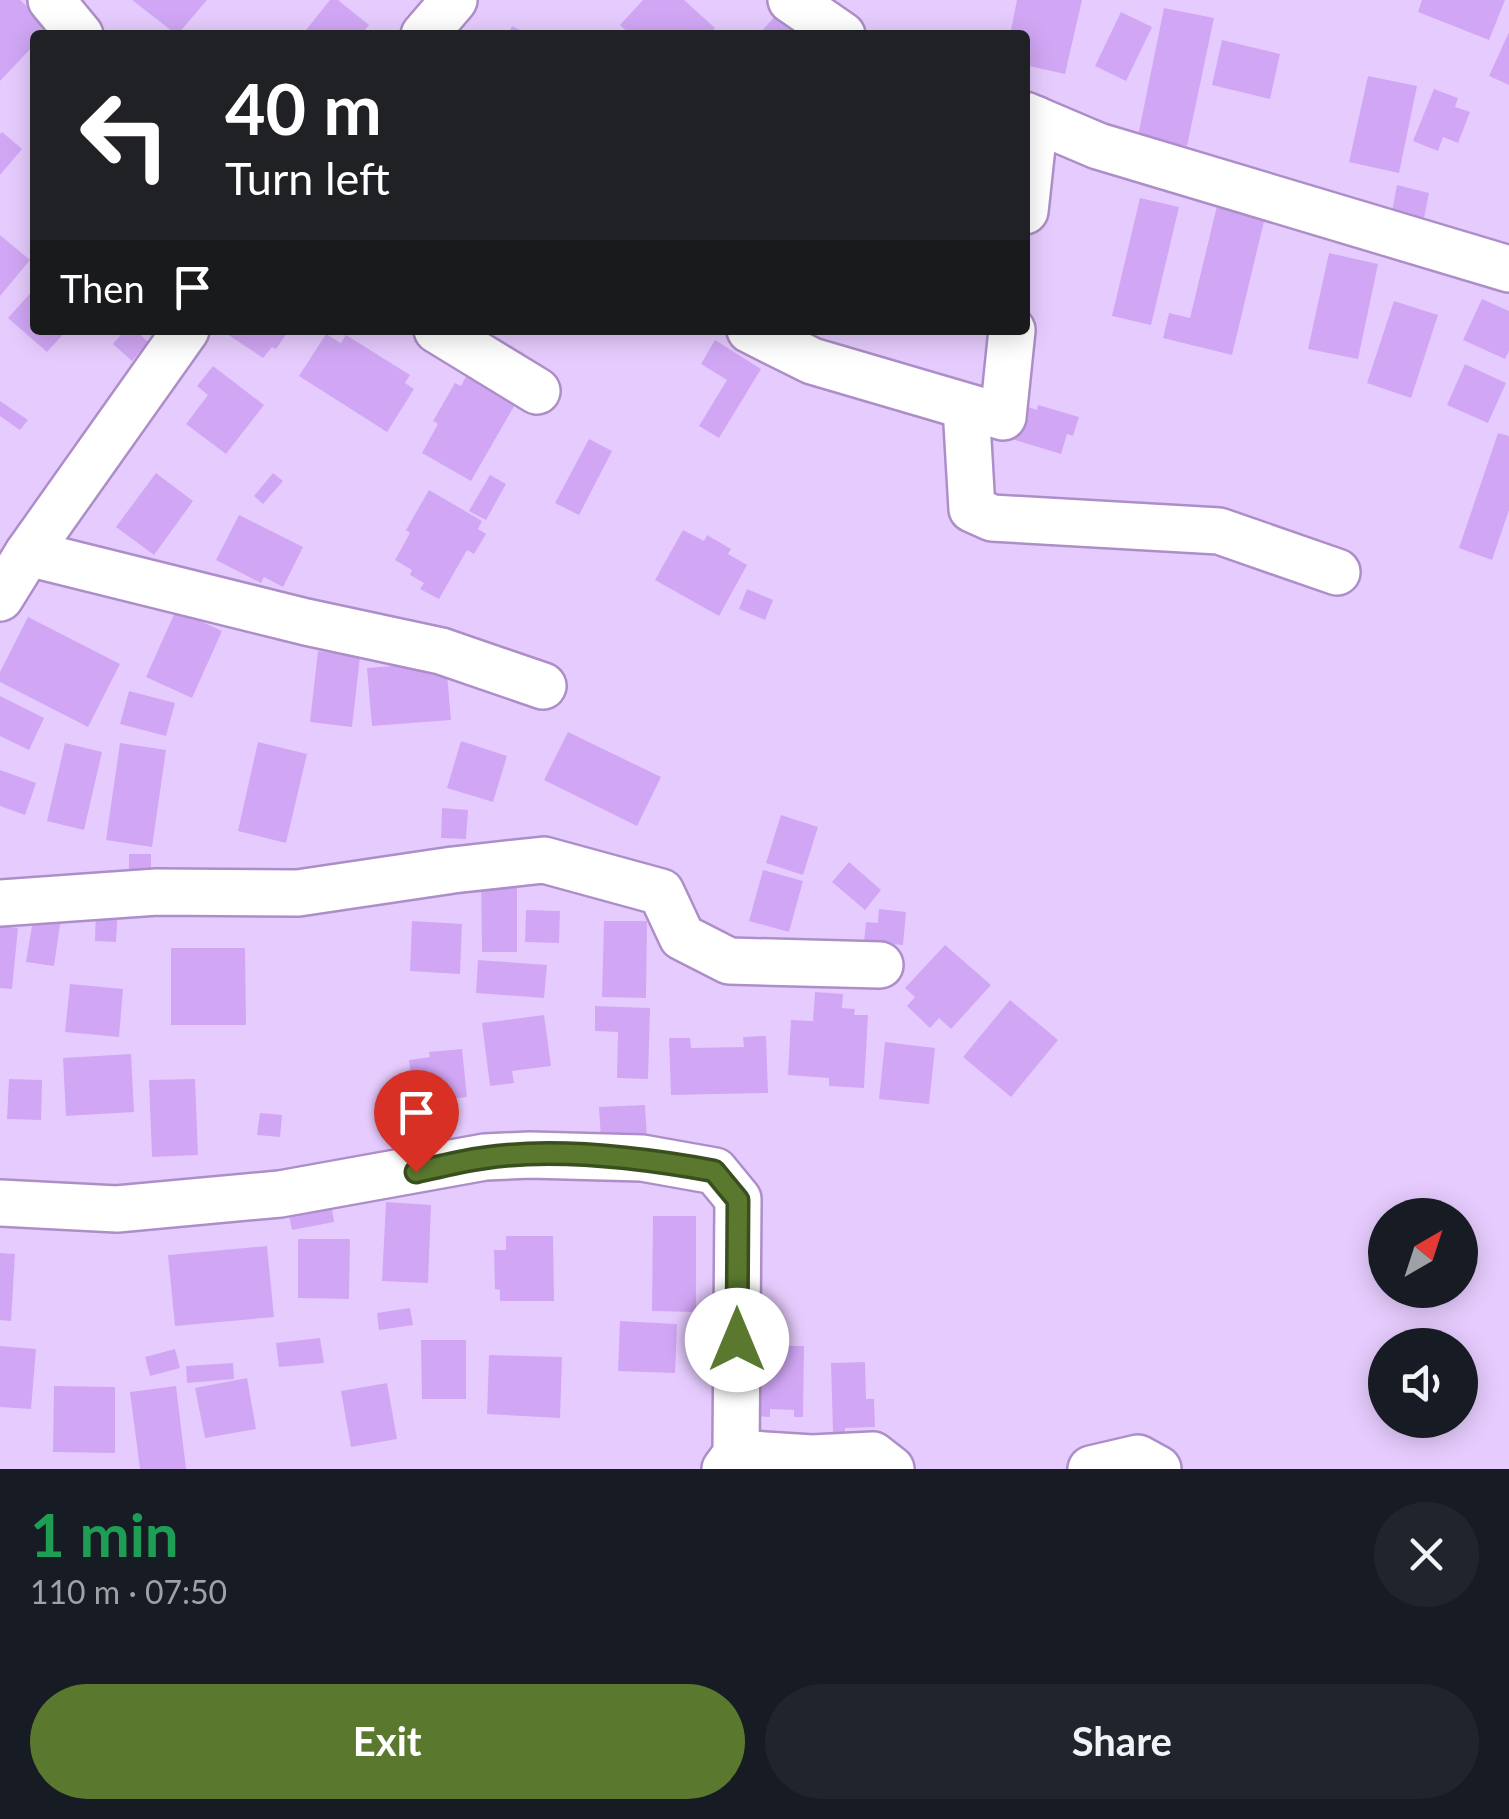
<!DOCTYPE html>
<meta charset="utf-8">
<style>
:root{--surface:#171b24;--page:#20242c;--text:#f1f3f6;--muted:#9ea1a6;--accent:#5a792e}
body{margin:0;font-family:Lato,sans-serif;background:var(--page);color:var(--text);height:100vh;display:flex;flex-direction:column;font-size:38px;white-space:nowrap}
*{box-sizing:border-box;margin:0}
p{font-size:32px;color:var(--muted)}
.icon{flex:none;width:55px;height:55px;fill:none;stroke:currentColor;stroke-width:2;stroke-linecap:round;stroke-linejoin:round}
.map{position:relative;height:1469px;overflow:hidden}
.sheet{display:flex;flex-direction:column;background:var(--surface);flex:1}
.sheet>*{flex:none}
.hud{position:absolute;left:30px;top:30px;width:1000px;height:305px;border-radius:10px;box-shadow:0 5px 25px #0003;background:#202124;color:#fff;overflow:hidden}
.needle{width:65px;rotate:39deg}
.tools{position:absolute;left:1368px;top:1198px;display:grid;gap:20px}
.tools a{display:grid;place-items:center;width:110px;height:110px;border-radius:50%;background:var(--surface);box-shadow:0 5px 25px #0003;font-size:50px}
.pin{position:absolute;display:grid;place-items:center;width:85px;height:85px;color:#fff;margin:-102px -42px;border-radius:50% 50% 50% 0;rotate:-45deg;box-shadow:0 0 10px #0007}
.pin .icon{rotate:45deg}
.me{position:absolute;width:110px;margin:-55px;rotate:0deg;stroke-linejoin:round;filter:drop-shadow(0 0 8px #0008)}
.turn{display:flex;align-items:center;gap:35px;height:210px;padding:0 30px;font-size:45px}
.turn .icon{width:130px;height:130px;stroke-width:2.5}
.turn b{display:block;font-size:70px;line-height:85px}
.then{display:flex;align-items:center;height:95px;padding:0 30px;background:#0003;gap:20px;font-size:38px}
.round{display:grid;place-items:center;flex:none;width:105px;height:105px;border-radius:52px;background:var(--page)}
.overview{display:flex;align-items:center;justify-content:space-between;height:170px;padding:0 30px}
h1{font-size:60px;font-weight:700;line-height:75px;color:#1e9e55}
.button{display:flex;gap:20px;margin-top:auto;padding:20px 30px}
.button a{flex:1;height:115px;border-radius:60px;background:var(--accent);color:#fff;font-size:40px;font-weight:700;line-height:115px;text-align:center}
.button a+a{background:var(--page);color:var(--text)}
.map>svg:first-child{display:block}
.building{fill:#d1a7f5}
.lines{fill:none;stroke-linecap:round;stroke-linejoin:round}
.minor-casing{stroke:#ad8ec9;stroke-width:50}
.minor{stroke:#fff;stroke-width:45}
.route-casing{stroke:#3a4f1e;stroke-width:25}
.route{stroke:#5a792e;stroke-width:18}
</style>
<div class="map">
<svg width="1509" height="1469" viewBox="0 0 1509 1469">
<rect width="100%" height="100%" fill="#e6ccfe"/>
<g class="building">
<polygon points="0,0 20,0 50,28 43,35 35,35 35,44 0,81"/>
<polygon points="132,0 207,0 177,35"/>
<polygon points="330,0 338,0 369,25 361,35 302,35"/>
<polygon points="643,0 684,0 715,28 709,35 631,35 620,25"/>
<polygon points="1017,0 1082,0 1065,74 1025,65 1025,35 1010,35"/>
<polygon points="1422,0 1505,0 1489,40 1418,12"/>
<polygon points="1164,8 1214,18 1187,146 1138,136"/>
<polygon points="1121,12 1152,27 1126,81 1095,66"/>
<polygon points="778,13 802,35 758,35"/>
<polygon points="512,26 530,35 508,35"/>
<polygon points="1509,32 1509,85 1489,76"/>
<polygon points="1222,40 1280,54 1270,99 1212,85"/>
<polygon points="1368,76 1417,86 1399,173 1349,162"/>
<polygon points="1434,89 1458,98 1455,107 1470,112 1458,143 1443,137 1438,151 1413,141"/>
<polygon points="2,132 22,149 0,175 0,134"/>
<polygon points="1397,185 1429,193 1424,218 1392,211"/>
<polygon points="1140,198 1179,207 1151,325 1112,316"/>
<polygon points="1218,202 1266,213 1232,355 1163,338 1169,313 1190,318"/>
<polygon points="0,235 30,260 0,296"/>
<polygon points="1329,253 1378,264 1358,359 1308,349"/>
<polygon points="35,288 35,330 67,330 47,352 8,318"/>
<polygon points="1482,299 1509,311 1509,351 1505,359 1463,340"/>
<polygon points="1394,301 1438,315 1411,398 1367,383"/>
<polygon points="125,330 135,330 148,342 132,361 113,344"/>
<polygon points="221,330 289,330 276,349 272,347 263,358"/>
<polygon points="326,334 341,343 346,335 410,375 405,383 414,389 387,432 299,376"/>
<polygon points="715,340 761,369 719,438 699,426 727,380 701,364"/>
<polygon points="1465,364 1506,383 1488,423 1447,405"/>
<polygon points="213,366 264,405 226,454 186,424 208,395 197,386"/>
<polygon points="471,367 520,396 471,481 422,453 438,424 433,421 455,383 461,386"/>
<polygon points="0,401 28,420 20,430 0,416"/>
<polygon points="1019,404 1037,410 1038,405 1079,417 1073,436 1067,434 1061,454 1009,438"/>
<polygon points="1498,433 1509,436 1509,510 1492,560 1459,548"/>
<polygon points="589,439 612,451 579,515 555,503"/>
<polygon points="156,473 193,501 154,555 116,527"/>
<polygon points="273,473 283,481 263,504 254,496"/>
<polygon points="490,475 506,484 486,520 469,511"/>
<polygon points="429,490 482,521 478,529 486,534 474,554 467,550 439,599 420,589 424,583 410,575 412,570 395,560 410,533 406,530"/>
<polygon points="239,515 303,547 283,587 264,577 261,583 216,560"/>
<polygon points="683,530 704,541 707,535 731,549 728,554 747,565 719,616 655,580"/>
<polygon points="747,589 773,600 765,620 739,609"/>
<polygon points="176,610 222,631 192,698 146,677"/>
<polygon points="28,617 120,664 88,727 0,682 0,672"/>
<polygon points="318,651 360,657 352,727 310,722"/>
<polygon points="446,662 451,720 372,726 367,668"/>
<polygon points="129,691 175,703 166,736 120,724"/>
<polygon points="0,696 44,718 29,750 0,736"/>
<polygon points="568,732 661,777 637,826 544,780"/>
<polygon points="461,741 507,756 493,802 447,788"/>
<polygon points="258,742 307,754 286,843 238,831"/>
<polygon points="65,743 102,752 84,830 47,821"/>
<polygon points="120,743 166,750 152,847 106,840"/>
<polygon points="0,770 36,783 25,815 0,806"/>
<polygon points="442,808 468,810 466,839 441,838"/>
<polygon points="781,815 818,827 803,875 766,863"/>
<rect x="129" y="854" width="22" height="28"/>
<polygon points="849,862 881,890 865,910 832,882"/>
<polygon points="763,870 803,881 789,932 749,921"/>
<polygon points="481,875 517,875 517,952 482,952"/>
<polygon points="96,908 118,909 116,942 95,941"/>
<polygon points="879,909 906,912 903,945 864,942 866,922 878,923"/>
<polygon points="526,910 560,911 559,943 525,942"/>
<polygon points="34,914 61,918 54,966 26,962"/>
<polygon points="412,921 462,924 460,974 410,971"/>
<polygon points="604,921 647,921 646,998 602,997"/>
<polygon points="0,926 18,928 12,989 0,988"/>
<polygon points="945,945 991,985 951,1029 939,1018 930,1028 907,1006 915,997 905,988"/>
<polygon points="171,948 245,948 246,1025 171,1025"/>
<polygon points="478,960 547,965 544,998 476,993"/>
<polygon points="70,984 123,989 119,1037 65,1032"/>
<polygon points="815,992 843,994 842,1008 855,1009 854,1015 868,1015 864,1088 829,1086 829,1078 788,1075 791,1020 813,1021"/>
<polygon points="1010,1000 1058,1040 1011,1097 963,1057"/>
<polygon points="595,1006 650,1008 648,1079 617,1078 618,1032 595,1031"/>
<polygon points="544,1015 551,1066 512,1071 514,1083 490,1086 482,1023"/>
<polygon points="766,1036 768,1093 671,1095 669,1038 690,1038 691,1048 744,1047 743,1037"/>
<polygon points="885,1042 935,1048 929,1104 879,1099"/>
<polygon points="462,1049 467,1097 441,1100 442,1107 423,1109 423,1102 414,1103 409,1060 430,1057 429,1052"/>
<polygon points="131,1054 134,1112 66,1116 63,1058"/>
<polygon points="9,1079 42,1080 41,1120 7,1119"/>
<polygon points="195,1079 198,1155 152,1157 149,1080"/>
<polygon points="645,1105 647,1137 601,1139 599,1107"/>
<polygon points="260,1113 282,1115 280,1137 257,1135"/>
<polygon points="386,1202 431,1205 428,1283 382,1281"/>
<polygon points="331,1203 334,1222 292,1230 288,1211"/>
<polygon points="653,1216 696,1216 696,1312 652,1311"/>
<polygon points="506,1236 553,1236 554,1301 500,1301 500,1290 495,1289 494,1250 506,1250"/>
<polygon points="298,1239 350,1239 349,1299 298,1298"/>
<polygon points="267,1246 274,1317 175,1326 168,1255"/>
<polygon points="0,1253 15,1254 11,1321 0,1320"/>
<polygon points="410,1308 413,1325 379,1330 377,1313"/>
<polygon points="620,1321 677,1324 675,1373 618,1371"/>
<polygon points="320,1338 324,1363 279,1367 276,1343"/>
<polygon points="421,1340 466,1340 466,1399 422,1399"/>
<polygon points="756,1345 804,1346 803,1417 794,1417 794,1410 770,1409 770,1417 755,1416"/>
<polygon points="0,1346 36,1349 31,1409 0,1407"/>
<polygon points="175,1349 180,1368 150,1376 145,1357"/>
<polygon points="489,1355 562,1357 560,1418 487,1414"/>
<polygon points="865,1362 866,1399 874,1399 875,1427 845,1428 845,1432 833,1432 831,1363"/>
<polygon points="233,1363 234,1379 187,1383 186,1366"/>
<polygon points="247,1378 256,1429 205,1438 195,1388"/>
<polygon points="387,1383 397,1439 351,1447 341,1391"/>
<polygon points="54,1386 115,1387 115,1453 53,1452"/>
<polygon points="176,1386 186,1469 140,1469 130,1392"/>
</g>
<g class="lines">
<defs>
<g id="minor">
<polyline points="51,0 80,35"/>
<polyline points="791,0 842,35"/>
<polyline points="424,35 454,0"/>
<polyline points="1025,115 1098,146 1509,269"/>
<polyline points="1025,211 1035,119"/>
<polyline points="437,330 537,391"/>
<polyline points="750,330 812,361 1003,417 1012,330"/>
<polyline points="966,407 972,509 992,518 1219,531 1337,572"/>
<polyline points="28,553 306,622 441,651 543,686"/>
<polyline points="0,598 28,553 186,330"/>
<polyline points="0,903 157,892 298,893 453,870 544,860 661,892 682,937 729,961 880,965"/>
<polyline points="0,1203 117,1209 280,1194 485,1157 530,1155 642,1158 715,1171 738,1199 736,1454 725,1469"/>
<polyline points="736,1453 812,1458 873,1455 891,1469"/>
<polyline points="1091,1469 1138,1458 1158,1469"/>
</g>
</defs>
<use href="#minor" class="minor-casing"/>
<use href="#minor" class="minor"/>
</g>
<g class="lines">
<defs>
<path id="route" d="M 416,1172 C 438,1167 461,1161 484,1158 C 556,1147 643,1158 714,1171 L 738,1200 L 737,1340"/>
</defs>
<use href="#route" class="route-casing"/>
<use href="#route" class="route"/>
</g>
</svg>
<div class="tools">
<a><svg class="needle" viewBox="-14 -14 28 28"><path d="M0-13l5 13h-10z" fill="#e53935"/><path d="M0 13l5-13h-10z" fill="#9ea1a6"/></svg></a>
<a><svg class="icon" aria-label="sound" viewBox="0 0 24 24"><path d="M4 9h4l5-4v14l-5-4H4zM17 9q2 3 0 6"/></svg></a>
</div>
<div class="pin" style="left:416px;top:1172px;background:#d93025"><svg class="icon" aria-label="arrive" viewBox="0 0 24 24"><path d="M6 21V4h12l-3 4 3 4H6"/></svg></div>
<svg class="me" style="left:737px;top:1340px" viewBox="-20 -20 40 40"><circle r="19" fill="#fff"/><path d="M0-13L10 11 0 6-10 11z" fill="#5a792e"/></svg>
<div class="hud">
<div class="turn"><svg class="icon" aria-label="left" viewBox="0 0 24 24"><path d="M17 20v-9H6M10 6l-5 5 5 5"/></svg><div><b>40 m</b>Turn left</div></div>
<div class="then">Then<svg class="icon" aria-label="arrive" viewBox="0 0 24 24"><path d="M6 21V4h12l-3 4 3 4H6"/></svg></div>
</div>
</div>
<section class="sheet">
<div class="overview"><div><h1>1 min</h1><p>110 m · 07:50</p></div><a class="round"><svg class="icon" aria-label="close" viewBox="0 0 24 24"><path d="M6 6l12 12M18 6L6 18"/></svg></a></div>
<div class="button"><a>Exit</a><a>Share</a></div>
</section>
